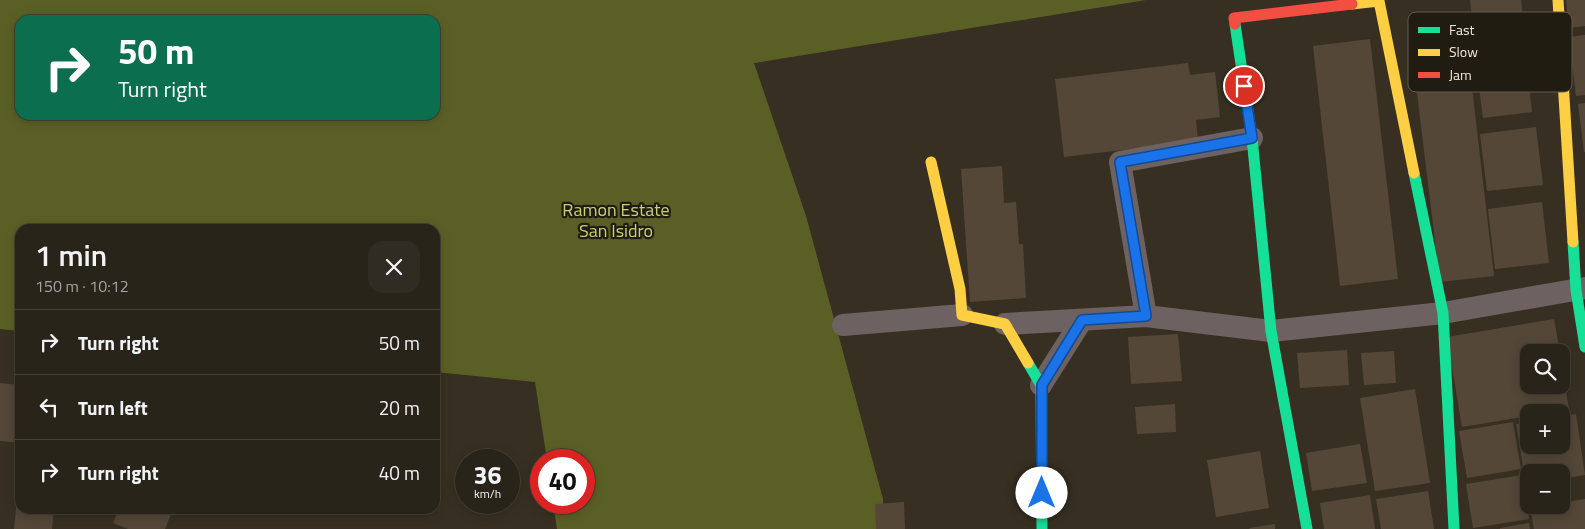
<!DOCTYPE html>
<meta charset="utf-8">
<style>
:root{--surface:#29241a;--page:#312c23;--text:#f1f3f6;--muted:#a5a4a2;--line:#454139}
body{margin:0;font-family:"Titillium Web",sans-serif;background:var(--page);color:var(--text);height:100vh;display:flex;flex-direction:column;font-size:19px;white-space:nowrap}
*{box-sizing:border-box;margin:0}
p{font-size:16px;color:var(--muted)}
.icon{flex:none;width:28px;height:28px;fill:none;stroke:currentColor;stroke-width:2;stroke-linecap:round;stroke-linejoin:round}
.map{position:relative;flex:1;overflow:hidden}
.panel{position:absolute;left:15px;top:224px;width:425px;height:290px;display:flex;flex-direction:column;background:var(--surface);border-radius:15px;box-shadow:0 2px 12px #0003,0 0 0 1px var(--line)}
.panel>*{flex:none}
.hud{position:absolute;left:15px;top:15px;width:425px;height:105px;border-radius:15px;box-shadow:0 2px 12px #0003,0 0 0 1px var(--line);background:#0b6e4f;color:#fff;overflow:hidden}
.tools{position:absolute;left:1520px;top:344px;display:grid;gap:10px}
.tools a{display:grid;place-items:center;width:50px;height:50px;border-radius:10px;background:var(--surface);box-shadow:0 2px 12px #0003,0 0 0 1px var(--line);font-size:25px}
.speed{position:absolute;left:455px;top:449px;display:flex;gap:10px;font-size:25px;font-weight:700;text-align:center}
.speed>*{display:grid;place-content:center;width:65px;height:65px;border-radius:50%;background:var(--surface);box-shadow:0 2px 12px #0003,0 0 0 1px var(--line);line-height:1}
.speed small{font-size:12px;font-weight:400}
.speed .limit{border:8px solid #d22;background:#fff;color:#111}
.pin{position:absolute;display:grid;place-items:center;width:42px;height:42px;color:#fff;margin:-21px;border:2px solid #fff;border-radius:50%;box-shadow:0 1px 5px #0007}
.me{position:absolute;width:55px;margin:-28px;rotate:0deg;stroke-linejoin:round;filter:drop-shadow(0 0 4px #0008)}
.turn{display:flex;align-items:center;gap:18px;height:105px;padding:0 20px;font-size:22px}
.turn .icon{width:65px;height:65px;stroke-width:2.5}
.turn b{display:block;font-size:35px;line-height:42px}
.round{display:grid;place-items:center;flex:none;width:52px;height:52px;border-radius:15px;background:var(--page)}
.head{display:flex;align-items:center;justify-content:space-between;height:85px;padding:0 20px}
h1{font-size:30px;font-weight:600;line-height:38px}
ul{padding:0;list-style:none}
li{display:flex;align-items:center;gap:15px;height:65px;padding:0 20px;border-top:1px solid var(--line)}
li div{flex:1}
li b{display:block;font-size:19px}
li em{font-style:normal}
.map>svg:first-child{display:block}
.forest{fill:#5a6025;fill-rule:evenodd}
.building{fill:#544738}
.lines{fill:none;stroke-linecap:round;stroke-linejoin:round}
.street{stroke:#6d6261;stroke-width:22}
.fast{stroke:#16e098;stroke-width:11}
.slow{stroke:#ffcf43;stroke-width:11}
.jam{stroke:#f24e42;stroke-width:11}
.route-casing{stroke:#114b97;stroke-width:12}
.route{stroke:#1a73e8;stroke-width:9}
.labels{text-anchor:middle;stroke-width:4.5;stroke-linejoin:round;paint-order:stroke}
.park-label{font-size:18px;fill:#c4d375;stroke:#211c11}
.key{fill:#211c11;stroke:#5f5a4d;stroke-width:1}
.key-label{font-size:14px;fill:#f0e9da}
</style>
<div class="map">
<svg width="1585" height="529" viewBox="0 0 1585 529">
<rect width="100%" height="100%" fill="#373022"/>
<path class="forest" d="M 0,0 L 1146,0 L 754,63 L 806,216 L 883,499 L 884,529 L 557,529 L 553,503 L 584,502 L 584,460 L 547,460 L 535,382 L 435,372 L 435,229 L 20,229 L 20,331 L 0,329 ZM 20,20 L 435,20 L 435,115 L 20,115 Z"/>
<g class="building">
<polygon points="1470,0 1521,0 1526,47 1476,53"/>
<polygon points="1566,0 1585,0 1585,26 1569,28"/>
<polygon points="1465,28 1494,276 1440,282 1410,35"/>
<polygon points="1585,35 1585,95 1576,96 1569,37"/>
<polygon points="1370,39 1398,279 1340,286 1313,46"/>
<polygon points="1526,57 1532,112 1483,118 1476,63"/>
<polygon points="1188,63 1190,75 1215,72 1220,117 1196,120 1198,141 1064,157 1055,79"/>
<polygon points="1585,103 1585,152 1584,152 1578,104"/>
<polygon points="1536,127 1543,185 1487,191 1480,134"/>
<polygon points="1002,166 1004,203 1016,202 1019,244 1023,244 1026,298 970,302 961,169"/>
<polygon points="1542,202 1549,263 1495,269 1488,209"/>
<polygon points="1554,319 1560,352 1529,352 1529,385 1561,385 1562,369 1569,409 1549,412 1529,412 1529,416 1462,427 1447,337"/>
<polygon points="1178,334 1182,381 1131,384 1128,337"/>
<polygon points="1347,350 1349,385 1300,388 1297,353"/>
<polygon points="1394,351 1396,383 1364,385 1361,353"/>
<polygon points="0,383 20,385 20,443 0,441"/>
<polygon points="1415,389 1430,483 1375,491 1360,398"/>
<polygon points="1175,404 1176,432 1137,434 1135,407"/>
<polygon points="1576,414 1585,475 1561,479 1561,472 1529,472 1529,484 1526,485 1516,424 1529,422 1529,445 1561,445 1561,417"/>
<polygon points="1513,422 1521,469 1467,478 1459,431"/>
<polygon points="1360,444 1367,483 1312,491 1306,453"/>
<polygon points="1260,451 1269,508 1216,517 1207,460"/>
<polygon points="1522,475 1529,519 1473,528 1466,484"/>
<polygon points="19,479 20,509 54,509 52,529 14,529"/>
<polygon points="1428,491 1434,529 1381,529 1376,499"/>
<polygon points="1370,495 1375,529 1324,529 1320,503"/>
<polygon points="1585,499 1585,529 1534,529 1530,508 1561,505 1561,503"/>
<polygon points="904,502 905,529 876,529 875,504"/>
<polygon points="119,509 173,509 165,529 128,529 113,523"/>
<polygon points="1529,523 1530,529 1500,529 1500,528"/>
<polygon points="1275,524 1275,529 1250,529 1249,528"/>
</g>
<g class="lines">
<g class="street">
<polyline points="1146,316 1120,162 1252,138"/>
<polyline points="1005,324 1146,316 1271,331 1443,313 1585,288"/>
<polyline points="843,325 962,315"/>
<polyline points="1041,385 1082,320"/>
</g>
<g class="fast">
<polyline points="1235,24 1252,138 1271,331 1307,529"/>
<polyline points="1414,173 1443,313 1454,529"/>
<polyline points="1573,242 1576,290 1585,347"/>
<polyline points="1028,363 1041,385 1042,529"/>
</g>
<g class="slow">
<polyline points="1558,0 1573,242"/>
<polyline points="1352,4 1379,1 1414,173"/>
<polyline points="931,162 960,289 962,315 1005,324 1028,363"/>
</g>
<polyline class="jam" points="1235,24 1234,18 1352,4"/>
</g>
<g class="lines">
<defs>
<polyline id="route" points="1042,493 1042,385 1082,320 1146,316 1120,162 1252,138 1244,86"/>
</defs>
<use href="#route" class="route-casing"/>
<use href="#route" class="route"/>
</g>
<g class="labels">
<g class="park-label">
<text x="616" y="216">Ramon Estate<tspan x="616" dy="21">San Isidro</tspan></text>
</g>
</g>
<rect x="1408" y="12" width="164" height="80" rx="8" class="key"/>
<rect x="1418" y="27" width="22" height="6" fill="#16e098"/>
<rect x="1418" y="49" width="22" height="7" fill="#ffcf43"/>
<rect x="1418" y="72" width="22" height="6" fill="#f24e42"/>
<g class="key-label">
<text x="1449" y="35">Fast</text>
<text x="1449" y="57">Slow</text>
<text x="1449" y="80">Jam</text>
</g>
</svg>
<div class="tools">
<a><svg class="icon" aria-label="search" viewBox="0 0 24 24"><circle cx="10" cy="10" r="6"/><path d="M15 15l6 6"/></svg></a>
<a>+</a>
<a>−</a>
</div>
<div class="speed"><div>36<small>km/h</small></div><div class="limit">40</div></div>
<div class="pin" style="left:1244px;top:86px;background:#d93025"><svg class="icon" aria-label="arrive" viewBox="0 0 24 24"><path d="M6 21V4h12l-3 4 3 4H6"/></svg></div>
<svg class="me" style="left:1042px;top:493px" viewBox="-20 -20 40 40"><circle r="19" fill="#fff"/><path d="M0-13L10 11 0 6-10 11z" fill="#1a73e8"/></svg>
<div class="hud">
<div class="turn"><svg class="icon" aria-label="right" viewBox="0 0 24 24"><path d="M7 20v-9h11M14 6l5 5-5 5"/></svg><div><b>50 m</b>Turn right</div></div>
</div>
<section class="panel">
<div class="head"><div><h1>1 min</h1><p>150 m · 10:12</p></div><a class="round"><svg class="icon" aria-label="close" viewBox="0 0 24 24"><path d="M6 6l12 12M18 6L6 18"/></svg></a></div>
<ul>
<li><svg class="icon" aria-label="right" viewBox="0 0 24 24"><path d="M7 20v-9h11M14 6l5 5-5 5"/></svg><div><b>Turn right</b></div><em>50 m</em></li>
<li><svg class="icon" aria-label="left" viewBox="0 0 24 24"><path d="M17 20v-9H6M10 6l-5 5 5 5"/></svg><div><b>Turn left</b></div><em>20 m</em></li>
<li><svg class="icon" aria-label="right" viewBox="0 0 24 24"><path d="M7 20v-9h11M14 6l5 5-5 5"/></svg><div><b>Turn right</b></div><em>40 m</em></li>
</ul>
</section>
</div>
